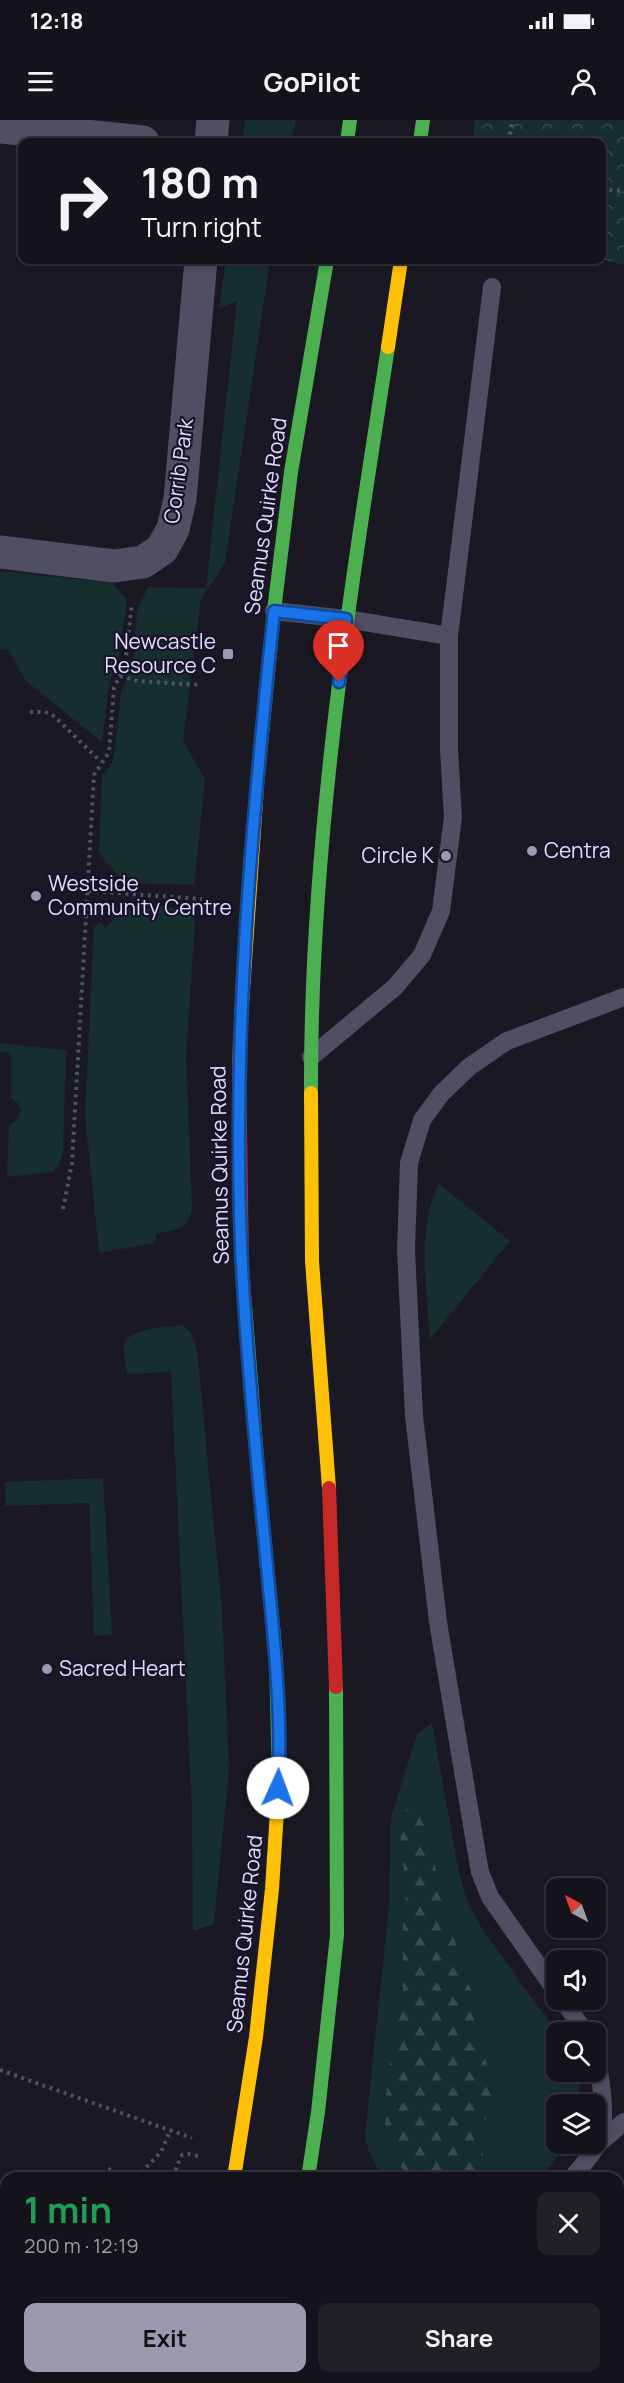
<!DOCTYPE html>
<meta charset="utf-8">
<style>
:root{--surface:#14121a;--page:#212027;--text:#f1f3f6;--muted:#9d9ea2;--line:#333239;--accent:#9c98b0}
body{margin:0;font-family:Manrope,sans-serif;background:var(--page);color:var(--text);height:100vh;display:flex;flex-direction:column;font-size:22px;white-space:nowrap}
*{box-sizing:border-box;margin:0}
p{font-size:20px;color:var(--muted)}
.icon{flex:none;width:33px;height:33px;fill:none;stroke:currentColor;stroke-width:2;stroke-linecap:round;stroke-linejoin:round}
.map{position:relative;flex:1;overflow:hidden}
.drawer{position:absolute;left:0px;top:2052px;width:624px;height:212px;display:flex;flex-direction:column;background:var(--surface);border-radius:18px 18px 0 0;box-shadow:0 3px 9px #0003,0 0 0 2px var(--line)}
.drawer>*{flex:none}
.top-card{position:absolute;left:18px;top:18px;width:588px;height:126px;border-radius:12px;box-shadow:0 3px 9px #0003,0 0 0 2px var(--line);background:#14121a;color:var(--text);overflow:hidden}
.needle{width:39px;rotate:319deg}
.tools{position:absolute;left:546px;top:1758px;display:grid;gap:12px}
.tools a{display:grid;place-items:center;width:60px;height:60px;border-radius:12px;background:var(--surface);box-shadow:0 3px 9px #0003,0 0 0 2px var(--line);font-size:30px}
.pin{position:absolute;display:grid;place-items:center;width:51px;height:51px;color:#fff;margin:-62px -26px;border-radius:50% 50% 50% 0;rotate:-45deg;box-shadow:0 0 6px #0007}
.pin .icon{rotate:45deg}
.me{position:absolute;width:66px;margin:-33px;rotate:2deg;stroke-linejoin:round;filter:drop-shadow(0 0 4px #0008)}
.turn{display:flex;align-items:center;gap:21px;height:126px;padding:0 24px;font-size:27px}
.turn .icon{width:78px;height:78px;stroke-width:2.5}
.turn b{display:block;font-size:42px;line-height:51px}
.round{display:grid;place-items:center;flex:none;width:63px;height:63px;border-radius:12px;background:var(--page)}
.overview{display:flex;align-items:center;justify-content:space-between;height:102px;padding:0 24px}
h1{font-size:36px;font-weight:700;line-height:45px;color:#1e9e55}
.primary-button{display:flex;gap:12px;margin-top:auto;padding:12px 24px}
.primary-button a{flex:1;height:69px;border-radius:12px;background:var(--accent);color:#111;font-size:24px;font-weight:700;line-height:69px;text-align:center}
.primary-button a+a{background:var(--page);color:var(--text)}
.status{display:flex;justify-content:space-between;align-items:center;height:42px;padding:0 30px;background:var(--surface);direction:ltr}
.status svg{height:16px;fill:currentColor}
header{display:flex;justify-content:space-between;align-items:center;height:78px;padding:0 24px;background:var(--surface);font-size:27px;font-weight:700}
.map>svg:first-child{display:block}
.grass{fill:#172e2f}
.forest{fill:url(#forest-firs)}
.park{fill:url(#park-crowns)}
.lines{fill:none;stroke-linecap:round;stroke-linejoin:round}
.path{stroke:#4a5462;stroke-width:4;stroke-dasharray:3 4.5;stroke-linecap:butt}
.lane{stroke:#504e62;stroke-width:18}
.street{stroke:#504e62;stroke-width:33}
.fast{stroke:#4caf50;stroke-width:14}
.slow{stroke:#ffc107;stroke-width:14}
.jam{stroke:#c62828;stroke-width:14}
.route-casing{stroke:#114b97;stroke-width:15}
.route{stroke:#1a73e8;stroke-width:10}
.poi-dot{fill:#9c98b0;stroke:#171328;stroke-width:2}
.labels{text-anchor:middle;stroke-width:4.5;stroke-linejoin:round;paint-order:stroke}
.street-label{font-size:21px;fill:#e2ddfc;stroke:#171328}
.poi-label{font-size:21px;fill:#e2ddfc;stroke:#171328;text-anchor:start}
</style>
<div class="status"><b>12:18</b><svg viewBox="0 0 49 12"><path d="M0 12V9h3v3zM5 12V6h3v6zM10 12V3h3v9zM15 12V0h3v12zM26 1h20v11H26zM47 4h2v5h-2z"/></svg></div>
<header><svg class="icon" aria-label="menu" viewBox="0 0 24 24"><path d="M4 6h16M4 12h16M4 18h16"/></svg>GoPilot<svg class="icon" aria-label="person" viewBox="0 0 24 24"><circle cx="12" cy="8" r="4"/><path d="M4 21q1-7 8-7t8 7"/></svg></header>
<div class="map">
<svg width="624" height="2263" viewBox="0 0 624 2263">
<defs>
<pattern id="forest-firs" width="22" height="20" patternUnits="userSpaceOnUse" patternTransform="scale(1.5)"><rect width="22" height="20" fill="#172e2f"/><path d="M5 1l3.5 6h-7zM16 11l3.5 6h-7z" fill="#384c4e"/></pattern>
<pattern id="park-crowns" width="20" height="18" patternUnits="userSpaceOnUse" patternTransform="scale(1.5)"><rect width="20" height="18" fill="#172e2f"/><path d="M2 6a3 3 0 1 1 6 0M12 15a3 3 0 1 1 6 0" fill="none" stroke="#384c4e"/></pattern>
</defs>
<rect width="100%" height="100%" fill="#1a1823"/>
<g class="grass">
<polygon points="245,0 296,0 291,22 242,22"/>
<polygon points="226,140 270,140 225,443 201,479 183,621 205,659 194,765 124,763 99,733 102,656 112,643 115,630 121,572 133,545 137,491 148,467 206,468 237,181 219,189"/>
<polygon points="0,451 113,463 127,481 119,535 109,564 102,622 26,561 8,530 0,529"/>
<path d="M 124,782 L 178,788 L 193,794 L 195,800 L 186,936 L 192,1087 C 189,1109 176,1110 156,1114 L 155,1123 L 99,1133 L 85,995 L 94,807 L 100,802 L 105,808 L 119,795 L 115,790 Z"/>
<polygon points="0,923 66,930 63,1032 60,1043 52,1052 7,1057 9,1005 16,1000 21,992 18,983 11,978 11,933 0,932"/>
<path d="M 439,1064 L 510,1121 L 430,1219 C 427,1172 416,1106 439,1064 Z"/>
<path d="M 183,1205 C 195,1215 196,1226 198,1240 L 222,1491 L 229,1649 L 214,1804 L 193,1811 L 192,1691 L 171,1252 L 127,1254 C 126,1245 123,1234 124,1226 C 126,1207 168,1207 183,1205 Z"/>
<polygon points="103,1358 112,1514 94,1516 89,1383 6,1386 5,1362"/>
<path d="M 432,1603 L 458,1748 L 467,1781 L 484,1812 L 557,1912 L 556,1952 L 579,1952 L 580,1966 L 576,1984 L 556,1984 L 556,2024 L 564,2024 C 558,2038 549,2048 537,2058 L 479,2058 L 485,2044 L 481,2026 L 481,2003 L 498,1989 L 503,1975 L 491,1956 L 484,1935 L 479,1909 L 478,1881 L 465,1858 L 425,1708 L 400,1714 L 406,1774 L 403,1806 L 403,1881 L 394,1905 L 386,1975 L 385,2011 L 395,2043 L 415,2058 C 408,2058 397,2060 390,2058 C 375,2052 368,2031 365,2017 L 389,1785 L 391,1697 L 417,1614 Z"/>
<polygon points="624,2063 624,2126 618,2134 618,2070"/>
<polygon points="618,2220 624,2234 624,2263 559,2263 557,2258 618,2258"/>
<polygon points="364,2258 432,2258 442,2263 354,2263"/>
</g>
<polygon class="forest" points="408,1689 418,1694 425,1708 465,1858 478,1881 479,1909 484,1935 491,1956 504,1975 498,1989 481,2003 481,2026 485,2044 479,2058 415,2058 395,2043 385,2011 386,1975 394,1905 403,1881 403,1806 406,1774 400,1714 401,1693"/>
<polygon class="park" points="475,0 624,0 624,145 602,139 602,22 473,22"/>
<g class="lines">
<g class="path">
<polyline points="509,22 512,0"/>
<polyline points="602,69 624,71"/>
<polyline points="120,556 138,561 200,565"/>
<polyline points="30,592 45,592 54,596 101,642"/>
<polyline points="88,771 202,779"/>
<polyline points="63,1089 72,1043 94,655 109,632 114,568 125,545 132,483"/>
<polyline points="0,1950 192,2018"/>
<polyline points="108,2049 135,2058"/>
<polyline points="136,2058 161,2032 170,2011"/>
<polyline points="177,2058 176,2048 182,2035 189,2034 198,2036"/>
</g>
<g class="lane">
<polyline points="274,491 346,499 449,516"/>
<polyline points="311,937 395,867 422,835 441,791 453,697 449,631 449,516 492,167"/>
<polyline points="556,1871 490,1777 480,1752 474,1717 438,1502 414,1296 406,1130 409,1043 422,1000 441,974 469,947 507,921 624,877"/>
<polyline points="563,1880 585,1912"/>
<polyline points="599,2023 624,2002"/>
<path d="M 572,2058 C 581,2047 591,2036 598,2024 C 608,2005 601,1958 596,1937"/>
</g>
<g class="street">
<polyline points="0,7 143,22"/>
<polyline points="211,22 213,0"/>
<polyline points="0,432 114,446 143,442 162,429 173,409 180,379 201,140"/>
</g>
<g class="fast">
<polyline points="347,22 350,0"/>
<polyline points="420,22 423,0"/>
<polyline points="257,666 274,491 291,352 327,140"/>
<path d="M 311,973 C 310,722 350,473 388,227"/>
<polyline points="245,1185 259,1364 276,1538 279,1660"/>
<polyline points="308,2058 318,1992 337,1815 336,1567"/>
<polyline points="517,2258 517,2263"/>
<polyline points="193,2263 194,2258"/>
</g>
<g class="slow">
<polyline points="388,227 401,140"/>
<polyline points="241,899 257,666"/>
<polyline points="311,973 312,1141 329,1368"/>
<polyline points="234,2058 256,1917 272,1769 279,1660"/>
</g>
<g class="jam">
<polyline points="241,899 239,937 242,1146 245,1185"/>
<polyline points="329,1368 336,1567"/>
<polyline points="482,2258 489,2263"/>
<polyline points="276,2263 277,2258"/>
<polyline points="306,2263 311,2258"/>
</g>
</g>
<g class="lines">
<defs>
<path id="route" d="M 278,1668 C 283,1587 272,1505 265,1425 C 256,1333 247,1240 242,1147 C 231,928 251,709 274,491 L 346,499 L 339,562"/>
</defs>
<use href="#route" class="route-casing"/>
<use href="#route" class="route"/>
</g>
<g class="poi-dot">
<rect x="222" y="528" width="12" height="12" rx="3"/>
<circle cx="532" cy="731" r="6"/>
<circle cx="446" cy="736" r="6"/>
<circle cx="36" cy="776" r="6"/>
<circle cx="47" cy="1549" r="6"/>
</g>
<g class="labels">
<g class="street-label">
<text transform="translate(179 351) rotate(-82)" y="7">Corrib Park</text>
<text transform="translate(266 396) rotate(-82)" y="7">Seamus Quirke Road</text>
<text transform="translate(220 1045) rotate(-91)" y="7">Seamus Quirke Road</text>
<text transform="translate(245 1814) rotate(-84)" y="7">Seamus Quirke Road</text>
</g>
<g class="poi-label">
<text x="216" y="529" text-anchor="end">Newcastle<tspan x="216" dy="24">Resource C</tspan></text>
<text x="544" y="738">Centra</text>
<text x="434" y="743" text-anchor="end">Circle K</text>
<text x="48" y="771">Westside<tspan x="48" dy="24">Community Centre</tspan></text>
<text x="59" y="1556">Sacred Heart</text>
</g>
</g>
</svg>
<div class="tools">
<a><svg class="needle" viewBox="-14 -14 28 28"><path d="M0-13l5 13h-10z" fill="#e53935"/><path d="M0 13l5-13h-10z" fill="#9d9ea2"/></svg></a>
<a><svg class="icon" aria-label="sound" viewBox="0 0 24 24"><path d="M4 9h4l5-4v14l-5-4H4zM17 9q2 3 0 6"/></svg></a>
<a><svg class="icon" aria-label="search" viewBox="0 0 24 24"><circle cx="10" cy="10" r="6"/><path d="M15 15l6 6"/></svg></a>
<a><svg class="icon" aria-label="layers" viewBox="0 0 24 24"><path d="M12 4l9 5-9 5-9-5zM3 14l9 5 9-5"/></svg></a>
</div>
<div class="pin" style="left:339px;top:562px;background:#d93025"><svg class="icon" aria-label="arrive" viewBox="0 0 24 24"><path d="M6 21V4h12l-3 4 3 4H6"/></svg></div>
<svg class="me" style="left:278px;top:1668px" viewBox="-20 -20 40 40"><circle r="19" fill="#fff"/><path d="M0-13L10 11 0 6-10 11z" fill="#1a73e8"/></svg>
<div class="top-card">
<div class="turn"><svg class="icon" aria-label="right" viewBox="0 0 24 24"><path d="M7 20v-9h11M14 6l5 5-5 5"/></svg><div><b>180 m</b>Turn right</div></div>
</div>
<section class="drawer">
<div class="overview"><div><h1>1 min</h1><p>200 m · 12:19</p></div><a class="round"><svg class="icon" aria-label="close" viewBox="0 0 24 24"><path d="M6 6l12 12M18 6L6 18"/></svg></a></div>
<div class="primary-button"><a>Exit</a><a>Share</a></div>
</section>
</div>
